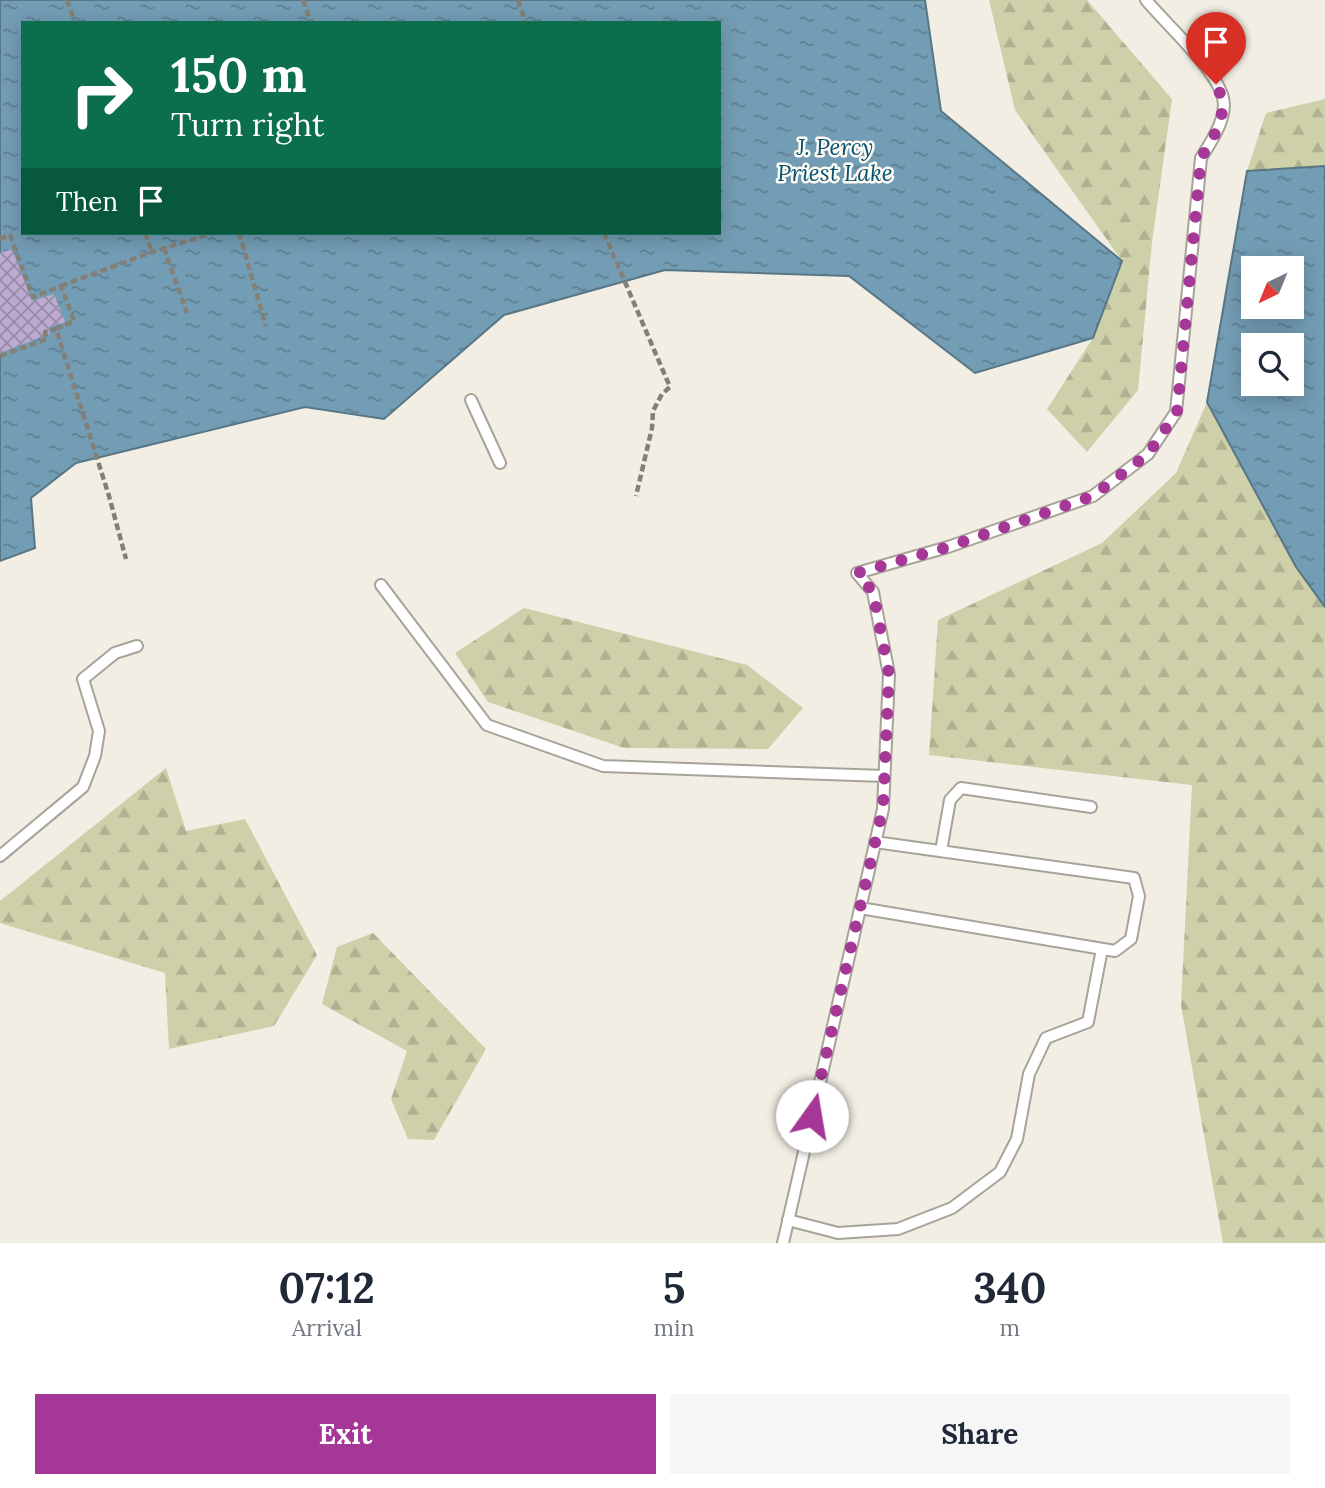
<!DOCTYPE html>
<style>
:root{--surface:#fff;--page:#f6f6f7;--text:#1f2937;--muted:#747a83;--accent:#a53796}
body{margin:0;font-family:Lora,serif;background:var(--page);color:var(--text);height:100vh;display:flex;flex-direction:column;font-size:26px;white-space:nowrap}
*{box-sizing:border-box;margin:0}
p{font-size:23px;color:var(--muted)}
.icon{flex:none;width:38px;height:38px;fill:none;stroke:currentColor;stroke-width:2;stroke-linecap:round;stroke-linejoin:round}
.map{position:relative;height:1243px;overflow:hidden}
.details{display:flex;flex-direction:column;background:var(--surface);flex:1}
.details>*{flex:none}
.guide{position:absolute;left:21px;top:21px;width:700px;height:214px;border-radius:0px;box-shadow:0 4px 18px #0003;background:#0b6e4f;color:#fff;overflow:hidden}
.needle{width:46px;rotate:223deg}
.controls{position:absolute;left:1241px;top:256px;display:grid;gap:14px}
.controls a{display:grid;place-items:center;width:63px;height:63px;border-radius:0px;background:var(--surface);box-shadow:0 4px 18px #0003;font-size:35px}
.pin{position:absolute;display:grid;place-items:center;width:60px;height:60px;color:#fff;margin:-72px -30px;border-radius:50% 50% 50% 0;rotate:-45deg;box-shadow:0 0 7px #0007}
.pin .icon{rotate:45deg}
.me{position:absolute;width:77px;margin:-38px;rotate:13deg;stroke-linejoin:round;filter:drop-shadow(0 0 5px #0008)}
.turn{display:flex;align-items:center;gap:24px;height:147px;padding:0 35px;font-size:32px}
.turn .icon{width:91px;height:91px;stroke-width:2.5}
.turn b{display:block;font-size:49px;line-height:60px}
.then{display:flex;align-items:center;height:66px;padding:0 35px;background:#0003;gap:14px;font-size:26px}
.eta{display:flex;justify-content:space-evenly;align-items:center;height:119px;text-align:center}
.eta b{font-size:42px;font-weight:700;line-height:49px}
.button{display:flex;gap:14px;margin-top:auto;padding:14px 35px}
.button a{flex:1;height:80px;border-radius:0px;background:var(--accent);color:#fff;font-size:28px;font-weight:700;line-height:80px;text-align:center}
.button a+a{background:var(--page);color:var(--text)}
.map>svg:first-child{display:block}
.forest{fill:url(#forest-firs)}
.water{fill:url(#water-ripples);stroke:#597685;stroke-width:2;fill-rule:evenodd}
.building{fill:url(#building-cross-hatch)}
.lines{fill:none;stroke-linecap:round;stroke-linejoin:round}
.service-casing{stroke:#a8a39a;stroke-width:14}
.path{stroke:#838079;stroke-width:4.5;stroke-dasharray:7 3.5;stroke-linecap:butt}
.service{stroke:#fff;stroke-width:10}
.route{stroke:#a53796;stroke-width:12;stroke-dasharray:0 21.6}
.labels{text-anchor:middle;stroke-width:5;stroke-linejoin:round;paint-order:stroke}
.water-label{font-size:23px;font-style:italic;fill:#005274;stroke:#fffbf3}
</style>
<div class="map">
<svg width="1325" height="1243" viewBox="0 0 1325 1243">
<defs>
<pattern id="forest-firs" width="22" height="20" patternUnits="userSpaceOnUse" patternTransform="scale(1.75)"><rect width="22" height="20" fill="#cdd0a9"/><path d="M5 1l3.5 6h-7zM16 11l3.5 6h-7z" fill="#afb291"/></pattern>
<pattern id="water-ripples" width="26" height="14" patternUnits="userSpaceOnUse" patternTransform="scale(1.75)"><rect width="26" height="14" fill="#739db5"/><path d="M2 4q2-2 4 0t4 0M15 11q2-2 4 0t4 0" fill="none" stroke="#5e7f92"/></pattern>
<pattern id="building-cross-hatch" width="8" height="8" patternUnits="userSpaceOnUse" patternTransform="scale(1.75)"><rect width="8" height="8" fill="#bdaad0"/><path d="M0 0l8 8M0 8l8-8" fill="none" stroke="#998aa8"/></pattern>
</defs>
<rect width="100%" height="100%" fill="#f2eee4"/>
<g class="forest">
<polygon points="989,0 1087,0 1172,99 1152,242 1138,390 1087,452 1047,409 1093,338 1122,261 1015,110"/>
<polygon points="1325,99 1325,166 1247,171 1266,113"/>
<polygon points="1207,402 1296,567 1325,607 1325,1243 1223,1243 1181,1005 1192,785 929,755 938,620 1102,543 1176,473"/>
<polygon points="524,608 747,665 803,708 768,749 624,748 488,702 455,653"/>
<polygon points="166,768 186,831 245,819 317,955 274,1026 169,1049 165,973 0,923 0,901"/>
<polygon points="373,933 486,1049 434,1140 408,1139 391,1099 407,1051 322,1004 337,947"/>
</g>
<g class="water">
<path d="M 0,0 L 925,0 L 941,111 L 1122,261 L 1093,338 L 975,373 L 849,276 L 665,270 L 504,315 L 384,419 L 305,407 L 76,463 L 31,498 L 35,548 L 0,561 ZM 23,23 L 719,23 L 719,233 L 23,233 Z"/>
<path d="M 1325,166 L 1325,607 L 1296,567 L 1207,402 L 1247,171 ZM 1253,268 L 1292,268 L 1292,306 L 1253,306 ZM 1253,345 L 1292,345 L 1292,383 L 1253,383 Z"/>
</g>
<polygon class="building" points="12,249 32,301 54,294 65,322 48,328 50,334 0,353 0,253"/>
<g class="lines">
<defs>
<g id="service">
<polyline points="471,400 500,463"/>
<polyline points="381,585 487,725 603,766 884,776"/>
<polyline points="941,851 950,800 961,788 1091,807"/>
<polyline points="0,856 83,787 95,756 99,731 83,679 115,653 137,646"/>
<polyline points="860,908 1115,951 1131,939 1139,896 1134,878 875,842"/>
<polyline points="788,1220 838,1233 898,1229 952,1208 1000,1172 1017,1139 1029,1074 1046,1038 1088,1022 1102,949"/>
<path d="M 783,1243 L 883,809 L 889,674 L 873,592 L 857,573 L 948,547 L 1093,496 L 1148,454 L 1176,412 L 1201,158 C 1211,142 1228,117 1223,98 C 1216,69 1166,24 1146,0"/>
</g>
</defs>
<use href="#service" class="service-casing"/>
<g class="path">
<polyline points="67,0 75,23"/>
<polyline points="303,0 311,23"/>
<polyline points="518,0 526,23"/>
<polyline points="145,233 152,252"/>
<polyline points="239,233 266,326"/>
<polyline points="604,233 670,387 662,394 653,411 652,428 636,496"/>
<polyline points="0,239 10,235 33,297 61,286 74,321 56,329 109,496 126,559"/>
<polyline points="164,248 187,313"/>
<polyline points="61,286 152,252 213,233"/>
<polyline points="0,356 47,339 45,332 56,329"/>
</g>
<use href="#service" class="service"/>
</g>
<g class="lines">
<path class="route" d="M 812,1116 L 883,808 L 889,674 L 873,592 L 857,573 L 948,547 L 1093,496 L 1148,454 L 1177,412 L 1201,158 C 1216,132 1231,113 1216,84"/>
</g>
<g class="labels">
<g class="water-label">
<text x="835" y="155">J. Percy<tspan x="835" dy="26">Priest Lake</tspan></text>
</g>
</g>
</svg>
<div class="controls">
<a><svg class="needle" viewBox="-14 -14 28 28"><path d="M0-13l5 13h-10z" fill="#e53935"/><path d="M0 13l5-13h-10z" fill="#747a83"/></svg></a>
<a><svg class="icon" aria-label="search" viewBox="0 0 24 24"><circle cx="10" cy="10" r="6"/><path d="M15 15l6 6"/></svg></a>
</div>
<div class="pin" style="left:1216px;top:84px;background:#d93025"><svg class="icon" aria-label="arrive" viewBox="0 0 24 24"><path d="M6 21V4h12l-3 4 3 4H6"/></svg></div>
<svg class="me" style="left:812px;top:1116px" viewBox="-20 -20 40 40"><circle r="19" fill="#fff"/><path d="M0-13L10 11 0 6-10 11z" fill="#a53796"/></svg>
<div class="guide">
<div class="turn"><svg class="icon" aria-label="right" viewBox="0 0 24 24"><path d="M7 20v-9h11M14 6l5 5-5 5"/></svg><div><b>150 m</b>Turn right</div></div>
<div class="then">Then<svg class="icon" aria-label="arrive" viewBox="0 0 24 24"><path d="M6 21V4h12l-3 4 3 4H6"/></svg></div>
</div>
</div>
<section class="details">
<div class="eta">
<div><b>07:12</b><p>Arrival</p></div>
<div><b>5</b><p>min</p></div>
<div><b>340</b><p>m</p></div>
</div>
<div class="button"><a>Exit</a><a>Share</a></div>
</section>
